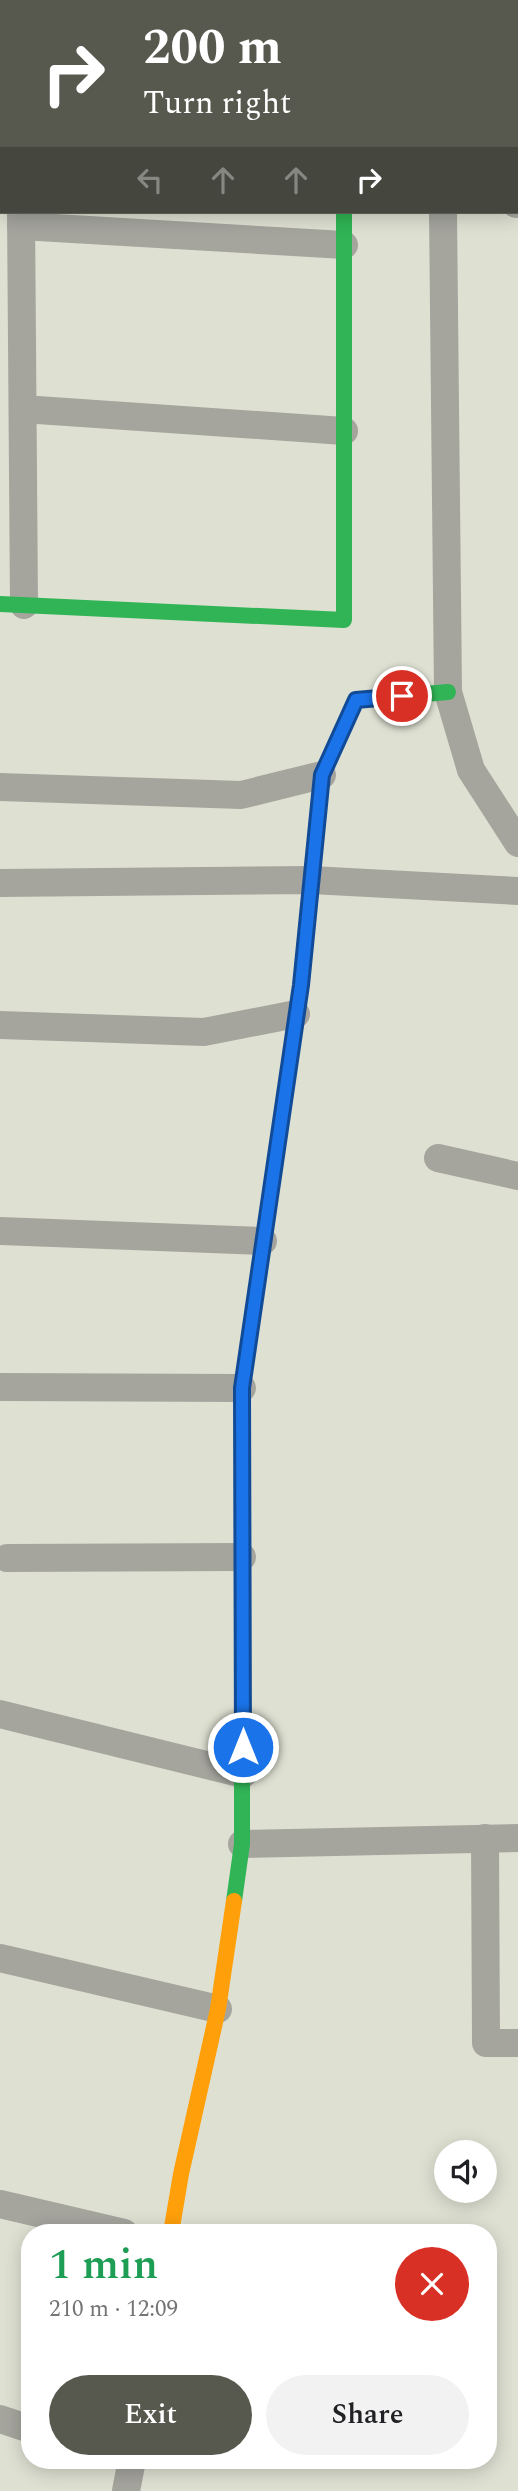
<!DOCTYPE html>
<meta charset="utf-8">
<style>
:root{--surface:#fff;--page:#f2f2f2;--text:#202124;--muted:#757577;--accent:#57594e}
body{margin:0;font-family:Spectral,serif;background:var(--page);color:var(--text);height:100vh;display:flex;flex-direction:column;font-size:26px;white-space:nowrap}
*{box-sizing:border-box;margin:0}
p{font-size:23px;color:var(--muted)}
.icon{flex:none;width:38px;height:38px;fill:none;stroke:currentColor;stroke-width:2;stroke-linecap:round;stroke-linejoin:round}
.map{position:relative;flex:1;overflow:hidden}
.panel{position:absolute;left:21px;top:2224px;width:476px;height:245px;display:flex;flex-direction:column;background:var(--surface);border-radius:28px;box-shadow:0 4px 18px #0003}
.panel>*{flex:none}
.top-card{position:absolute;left:0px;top:0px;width:518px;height:214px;box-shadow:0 4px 18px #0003;background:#57594e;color:#fff;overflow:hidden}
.buttons{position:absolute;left:434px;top:2140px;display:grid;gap:14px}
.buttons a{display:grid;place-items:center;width:63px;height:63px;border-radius:50%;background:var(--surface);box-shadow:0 4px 18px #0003;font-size:35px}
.pin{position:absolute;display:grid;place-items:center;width:60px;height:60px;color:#fff;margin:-30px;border:4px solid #fff;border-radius:50%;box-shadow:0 2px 7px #0007}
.me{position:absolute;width:77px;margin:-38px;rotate:0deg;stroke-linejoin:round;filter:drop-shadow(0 0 5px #0008)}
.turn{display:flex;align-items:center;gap:24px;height:147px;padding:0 28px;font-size:32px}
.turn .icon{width:91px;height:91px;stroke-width:2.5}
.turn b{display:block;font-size:49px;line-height:60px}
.lanes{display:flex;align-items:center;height:66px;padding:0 28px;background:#0003;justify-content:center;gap:35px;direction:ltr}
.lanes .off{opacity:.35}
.round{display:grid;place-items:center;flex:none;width:74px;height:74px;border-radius:37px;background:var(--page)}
.headline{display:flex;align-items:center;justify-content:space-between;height:119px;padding:0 28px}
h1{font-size:42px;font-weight:600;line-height:52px;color:#1e9e55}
.primary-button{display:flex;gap:14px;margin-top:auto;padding:14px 28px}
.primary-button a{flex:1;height:80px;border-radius:42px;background:var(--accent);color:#fff;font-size:28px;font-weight:600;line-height:80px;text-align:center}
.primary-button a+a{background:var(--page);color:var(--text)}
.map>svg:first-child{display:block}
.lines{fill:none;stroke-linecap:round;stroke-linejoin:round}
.street{stroke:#a5a59e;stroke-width:28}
.fast{stroke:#30b455;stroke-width:16}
.slow{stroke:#ff9f0a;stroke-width:16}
.jam{stroke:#e5322d;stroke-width:16}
.route-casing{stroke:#114b97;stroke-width:18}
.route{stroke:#1a73e8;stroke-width:12}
</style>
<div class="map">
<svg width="518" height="2491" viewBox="0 0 518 2491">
<rect width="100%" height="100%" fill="#dee1d2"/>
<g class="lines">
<g class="street">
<polyline points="442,0 442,2"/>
<polyline points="0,50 2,50"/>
<polyline points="516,204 518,204"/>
<polyline points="21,212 24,605"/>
<polyline points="443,212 448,692 471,770 518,843"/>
<polyline points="21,226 344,245"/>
<polyline points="23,409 344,431"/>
<polyline points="0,787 241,795 322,775"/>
<polyline points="0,883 311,880 518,891"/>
<polyline points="0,1025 204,1032 296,1014"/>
<polyline points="438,1158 518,1176"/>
<polyline points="0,1231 263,1241"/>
<polyline points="0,1387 242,1388"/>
<polyline points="7,1558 242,1557"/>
<polyline points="0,1714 243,1774"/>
<polyline points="485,1838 486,2043 518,2043"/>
<polyline points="242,1844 518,1838"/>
<polyline points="0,1958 218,2009"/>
<polyline points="0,2204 124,2233"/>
<polyline points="0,2419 30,2429"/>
<polyline points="126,2491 132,2460"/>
</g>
<g class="fast">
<polyline points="0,604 344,620 344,212"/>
<polyline points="346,723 356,700 448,692"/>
<polyline points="234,1901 242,1844 242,1514"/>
</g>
<g class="slow">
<polyline points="260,1263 301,985 322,775 346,723"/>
<polyline points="171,2233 181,2174 218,2009 234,1901"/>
</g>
<polyline class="jam" points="242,1514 242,1388 260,1263"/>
</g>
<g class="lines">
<defs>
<polyline id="route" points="243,1747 242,1388 301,985 322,775 356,700 402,696"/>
</defs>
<use href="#route" class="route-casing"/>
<use href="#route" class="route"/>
</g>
</svg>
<div class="buttons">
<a><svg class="icon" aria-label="sound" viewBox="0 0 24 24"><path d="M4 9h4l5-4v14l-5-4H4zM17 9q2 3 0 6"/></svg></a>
</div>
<div class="pin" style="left:402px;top:696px;background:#d93025"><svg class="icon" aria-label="arrive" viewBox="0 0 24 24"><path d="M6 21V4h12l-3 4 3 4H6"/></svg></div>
<svg class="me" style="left:243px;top:1747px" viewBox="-20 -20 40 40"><circle r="17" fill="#1a73e8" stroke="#fff" stroke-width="3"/><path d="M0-11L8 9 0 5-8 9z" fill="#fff"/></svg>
<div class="top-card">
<div class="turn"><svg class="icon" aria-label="right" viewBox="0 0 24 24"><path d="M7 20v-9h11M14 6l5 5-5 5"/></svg><div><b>200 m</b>Turn right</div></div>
<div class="lanes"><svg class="icon off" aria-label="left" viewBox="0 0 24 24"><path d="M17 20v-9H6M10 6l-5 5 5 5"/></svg><svg class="icon off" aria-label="ahead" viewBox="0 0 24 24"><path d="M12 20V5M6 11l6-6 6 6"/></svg><svg class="icon off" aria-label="ahead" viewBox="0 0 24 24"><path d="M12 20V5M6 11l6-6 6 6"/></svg><svg class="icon" aria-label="right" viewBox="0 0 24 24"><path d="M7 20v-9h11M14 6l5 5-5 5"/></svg></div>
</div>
<section class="panel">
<div class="headline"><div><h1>1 min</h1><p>210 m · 12:09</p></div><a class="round" style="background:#d93025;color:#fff"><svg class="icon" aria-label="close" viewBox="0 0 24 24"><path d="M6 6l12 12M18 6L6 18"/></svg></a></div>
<div class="primary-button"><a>Exit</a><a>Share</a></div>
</section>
</div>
